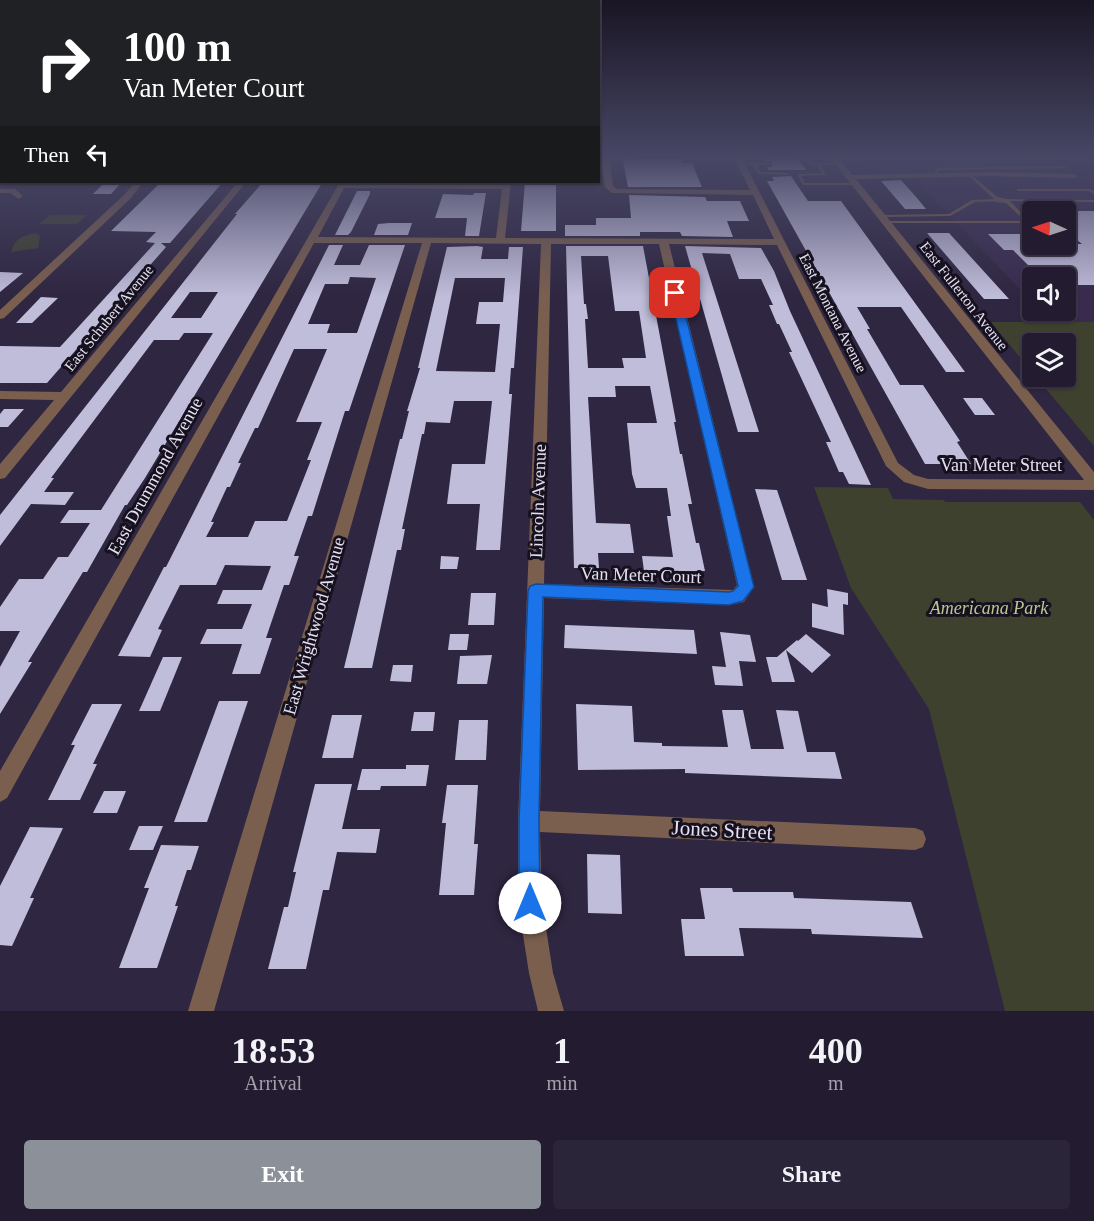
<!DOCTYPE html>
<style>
:root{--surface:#231c31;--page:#2b2539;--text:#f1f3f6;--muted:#a3a1ab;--line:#403a4d;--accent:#8c9099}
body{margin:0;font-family:Georgia,serif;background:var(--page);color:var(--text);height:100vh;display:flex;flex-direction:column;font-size:22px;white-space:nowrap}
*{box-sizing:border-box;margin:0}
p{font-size:20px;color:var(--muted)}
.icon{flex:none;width:33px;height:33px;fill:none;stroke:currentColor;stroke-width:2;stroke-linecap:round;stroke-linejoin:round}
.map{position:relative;height:1011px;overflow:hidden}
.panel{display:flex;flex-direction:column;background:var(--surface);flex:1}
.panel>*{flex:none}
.top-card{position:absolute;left:0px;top:0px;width:600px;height:183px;box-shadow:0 2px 4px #0004,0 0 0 2px var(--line);background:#202124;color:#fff;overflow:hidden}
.needle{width:39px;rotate:273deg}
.buttons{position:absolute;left:1022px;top:201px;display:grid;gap:12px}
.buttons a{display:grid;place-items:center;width:54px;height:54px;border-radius:6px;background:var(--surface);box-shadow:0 2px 4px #0004,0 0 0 2px var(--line);font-size:30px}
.pin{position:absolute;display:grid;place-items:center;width:51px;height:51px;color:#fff;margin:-26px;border-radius:12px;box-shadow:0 3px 9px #0006}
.me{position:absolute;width:66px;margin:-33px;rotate:0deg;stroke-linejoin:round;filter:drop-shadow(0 0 4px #0008)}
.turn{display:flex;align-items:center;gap:21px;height:126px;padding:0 24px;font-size:27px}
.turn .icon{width:78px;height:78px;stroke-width:2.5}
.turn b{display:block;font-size:42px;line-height:51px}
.then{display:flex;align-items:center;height:57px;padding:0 24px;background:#0003;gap:12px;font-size:22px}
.eta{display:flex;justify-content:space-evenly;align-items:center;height:102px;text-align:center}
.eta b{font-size:36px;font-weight:700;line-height:42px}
.action{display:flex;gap:12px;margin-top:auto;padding:12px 24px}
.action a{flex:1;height:69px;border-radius:6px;background:var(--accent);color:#fff;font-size:24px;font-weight:700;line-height:69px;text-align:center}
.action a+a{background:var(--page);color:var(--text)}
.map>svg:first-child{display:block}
.built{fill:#382b4d;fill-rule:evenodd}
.green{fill:#3e412e}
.building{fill:#c0bdda;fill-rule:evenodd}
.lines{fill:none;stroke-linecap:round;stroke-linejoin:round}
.lane{fill:#7b5f4e;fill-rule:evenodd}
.street{fill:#7b5f4e;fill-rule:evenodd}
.route{fill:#1a73e8;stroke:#114b97;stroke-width:1.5}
.labels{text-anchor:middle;stroke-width:6;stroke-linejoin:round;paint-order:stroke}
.far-street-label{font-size:15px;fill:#e6e0f2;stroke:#16111e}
.street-label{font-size:18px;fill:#e6e0f2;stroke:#16111e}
.park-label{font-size:18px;font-style:italic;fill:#bec793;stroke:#16111e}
.near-street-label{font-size:21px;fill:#e6e0f2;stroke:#16111e}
</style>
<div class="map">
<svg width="1094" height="1011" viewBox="0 0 1094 1011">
<rect width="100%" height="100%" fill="#2f2641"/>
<path class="built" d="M 852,156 L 1043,156 L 1069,177 L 1093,175 L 1094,322 L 1051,322 L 1040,311 L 1065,310 L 1065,278 L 1032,278 L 1032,302 L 915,179 L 944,176 L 869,175 ZM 1032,212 L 1065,212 L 1065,244 L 1032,244 Z"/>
<g class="green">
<polygon points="50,215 87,215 77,224 39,224"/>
<path d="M 36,233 L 40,236 L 38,248 L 11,252 C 16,237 22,236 36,233 Z"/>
<polygon points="991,322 1094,322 1094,446 1036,377 1065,376 1065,344 1032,344 1032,372"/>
<polygon points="814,487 888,488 893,499 944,500 945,502 1080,502 1094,520 1094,1011 1005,1011 929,709 851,588"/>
</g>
<g class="building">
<polygon points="622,156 636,156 637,159 681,159 682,163 692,163 702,187 628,187"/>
<polygon points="760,156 796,156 806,170 768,170 767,167 772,167 772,162 763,160"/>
<polygon points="791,176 808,201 841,201 965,372 946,372 901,307 857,307 870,329 867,329 900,385 923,385 960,441 957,442 971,464 925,464 767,181 774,181 772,177"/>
<polygon points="901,180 917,198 926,209 905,209 881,181"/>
<polygon points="105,182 122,182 111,194 93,194"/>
<polygon points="172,182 223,182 170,243 161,243 166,247 47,383 0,383 0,346 60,347 155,243 146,242 156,232 111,231 159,184 172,184"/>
<polygon points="525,182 556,182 556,231 521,231"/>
<path d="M 262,183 L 322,183 L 145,478 L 127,505 L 125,505 L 87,572 L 83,572 L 28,662 L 32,662 L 0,714 L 0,667 L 20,631 L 0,631 L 0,607 L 19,579 L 43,579 L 58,557 L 68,557 L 90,523 L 60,523 L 69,510 L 101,510 L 213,333 L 184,333 L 179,340 L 154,340 L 51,478 L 54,478 L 44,492 L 74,492 L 65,505 L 31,504 L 0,546 L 0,515 L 237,214 L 235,214 ZM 190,292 L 218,292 L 201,318 L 171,318 Z"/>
<polygon points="357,191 370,191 370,194 351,232 348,235 335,235"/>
<polygon points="474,193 486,193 479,236 465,236 467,218 435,218 443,194 473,195"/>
<polygon points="629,195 705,197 707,201 740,201 749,221 727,221 733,237 682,236 680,232 640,232 640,236 565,236 565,225 596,225 596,218 631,218"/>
<polygon points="1065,211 1094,211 1094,285 1065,285 1065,278 1041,278 1013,250 1004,250 988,234 1027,234 1032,239 1032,244 1082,244 1065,230"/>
<polygon points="389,223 412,223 408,235 374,235 378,224"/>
<polygon points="927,233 949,233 1009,299 984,299"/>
<path d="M 329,245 L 343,245 L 334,265 L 360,265 L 369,245 L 405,245 L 349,411 L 345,411 L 312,516 L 308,516 L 294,556 L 299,556 L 289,585 L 284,585 L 266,638 L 272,638 L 260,674 L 232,674 L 242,644 L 200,644 L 207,629 L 242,629 L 252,604 L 217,604 L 223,590 L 262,590 L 271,566 L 225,565 L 216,585 L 180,585 L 158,629 L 162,630 L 150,657 L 118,656 L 164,567 L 166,567 ZM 350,277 L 376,278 L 357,333 L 327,333 L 330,324 L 308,324 L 325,284 L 348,284 ZM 294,349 L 327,349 L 296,422 L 322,422 L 307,460 L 311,460 L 287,521 L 255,521 L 248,537 L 206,537 L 214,522 L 211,522 L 227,487 L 230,487 L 241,463 L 238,463 L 255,428 L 258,428 Z"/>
<path d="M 477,246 L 483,247 L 481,259 L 508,259 L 509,247 L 523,247 L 514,368 L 511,368 L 509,394 L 512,394 L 500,550 L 476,550 L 480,504 L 447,504 L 452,464 L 485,464 L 492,401 L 454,401 L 450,423 L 426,422 L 424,434 L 422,434 L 402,529 L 405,529 L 401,550 L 397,550 L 372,668 L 344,668 L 400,439 L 402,439 L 409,411 L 407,411 L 420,368 L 418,368 L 447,247 ZM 455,278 L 505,278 L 503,302 L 479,302 L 476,324 L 500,324 L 495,372 L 436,371 Z"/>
<path d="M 566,246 L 643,246 L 676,422 L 674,422 L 680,454 L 682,454 L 692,504 L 688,504 L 696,543 L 699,543 L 705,571 L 644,571 L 642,556 L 673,557 L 667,516 L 671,516 L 667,488 L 636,488 L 632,474 L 627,423 L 657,423 L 650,386 L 615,386 L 616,397 L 588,397 L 596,523 L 630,524 L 634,553 L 598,553 L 599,568 L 574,568 ZM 581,256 L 608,256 L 615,311 L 639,311 L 646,358 L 622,358 L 624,368 L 588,368 L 585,319 L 588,319 L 586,304 L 584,304 Z"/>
<polygon points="685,246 761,248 774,271 790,311 871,485 849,484 843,472 839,472 826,442 831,442 789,352 792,352 779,324 777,324 769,305 773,305 761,279 739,279 730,254 702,253 759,432 738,432"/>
<polygon points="0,272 23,273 0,292"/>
<polygon points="41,297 58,298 32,323 16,323"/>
<polygon points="963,398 982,398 995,415 975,415"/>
<polygon points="4,409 24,409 8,427 0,427 0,414"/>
<polygon points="755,489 777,490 807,580 782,580"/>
<polygon points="441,556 459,557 457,569 440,569"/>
<polygon points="827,589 848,593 848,605 843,604 844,635 812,627 812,603 828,607"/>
<polygon points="471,593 496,593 494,625 468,625"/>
<polygon points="565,625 694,630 697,654 564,648"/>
<polygon points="720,632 750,635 756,662 739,661 743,686 715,685 712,666 726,667"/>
<polygon points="450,634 469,634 467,650 448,650"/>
<polygon points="806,634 831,655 812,673 786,650 795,682 772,682 766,657 777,657 797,640 798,641"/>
<polygon points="492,655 487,684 457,684 460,656"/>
<polygon points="163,657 182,657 160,711 139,711"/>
<polygon points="393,665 413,665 411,682 390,681"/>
<polygon points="219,701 248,701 207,822 174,822"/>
<polygon points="92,704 122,704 93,764 97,764 80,800 48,800 75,745 71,745"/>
<polygon points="576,704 632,706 634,742 662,743 662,746 728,747 722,710 743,710 751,749 784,749 776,710 798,711 807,752 835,752 842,779 685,773 685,769 578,770"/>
<polygon points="414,712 435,712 433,731 411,731"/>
<polygon points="332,715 362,715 353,758 322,758"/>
<polygon points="459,720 488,720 486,760 455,760"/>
<polygon points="406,765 429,765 426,786 381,786 380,790 357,790 362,769 406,769"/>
<polygon points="315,784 352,784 342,829 380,829 376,853 337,852 329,890 323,890 306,969 268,969 284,907 288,907 296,872 293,872"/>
<polygon points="447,785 478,785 474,844 478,844 474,895 439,895 446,823 442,823"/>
<polygon points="104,791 126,791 117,813 93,813"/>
<polygon points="139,826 163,826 153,850 129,850"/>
<polygon points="30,827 63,828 30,898 34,898 12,946 0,945 0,886"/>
<polygon points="161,845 199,846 191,870 187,870 175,906 178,906 157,968 119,968 149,888 144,888"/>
<polygon points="587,854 620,855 622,914 588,913"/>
<polygon points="700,888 732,888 733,892 793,892 794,898 911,902 923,938 812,934 811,929 739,928 744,956 685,956 681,919 705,919"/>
</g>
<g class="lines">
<g class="lane">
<polygon points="803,156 807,156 812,163 839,163 841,164 839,165 821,165 826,175 801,176 805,183 858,183 860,184 858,185 803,185 797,174 822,173 817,165 810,165"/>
<polygon points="1003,156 1053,157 1055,158 1053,159 1005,157"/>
<polygon points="740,162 770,163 771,165 757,165 760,172 788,173 790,174 788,175 759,174 757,173 753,165 741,164"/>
<polygon points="1064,166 1066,167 1065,168 939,170 935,177 932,176 938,168"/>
<polygon points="969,173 1000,199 1000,201 975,202 950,216 883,217 881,216 883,215 949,214 972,200 994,199 968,175 967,174"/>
<polygon points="1018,189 1090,189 1094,191 1094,194 1089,191 1017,191 1017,189"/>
<polygon points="1004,199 1094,200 1094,202 1010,201 1025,217 1025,222 1023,223 888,223 886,222 888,221 1021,221 1021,217 1004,201"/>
</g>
<g class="street">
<path d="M 601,156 L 609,156 L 613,186 L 617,189 L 750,190 L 733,156 L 741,156 L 898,463 L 914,475 L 928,479 L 1084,480 L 829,156 L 837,156 L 852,175 L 991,172 L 1074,174 L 1078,176 L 1074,178 L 991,176 L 856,179 L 1094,472 L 1094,490 L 928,489 L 904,482 L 886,466 L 777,245 L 669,244 L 754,587 L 744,602 L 729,605 L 544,598 L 540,811 L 915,828 L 923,831 L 926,839 L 923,847 L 915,850 L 540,832 L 542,903 L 553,973 L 564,1011 L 538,1011 L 529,973 L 518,903 L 518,821 L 541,244 L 431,243 L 214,1011 L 188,1011 L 422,243 L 314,243 L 7,798 L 0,802 L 0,771 L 340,182 L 348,182 L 347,184 L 503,185 L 503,182 L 511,182 L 505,238 L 774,239 L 753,195 L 612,193 L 605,187 ZM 344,188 L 502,189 L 496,238 L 318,237 ZM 551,244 L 659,244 L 737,585 L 733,590 L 544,584 Z"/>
<polygon points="135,182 143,182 131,198 4,318 0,319 0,310 125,194"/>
<polygon points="238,182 246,182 5,478 0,479 0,464 54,400 0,399 0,391 61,392"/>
<polygon points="0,189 15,189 23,196 19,199 10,193 0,193"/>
<polygon points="998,197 1010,200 1006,203 995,202 994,200"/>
</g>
</g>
<linearGradient id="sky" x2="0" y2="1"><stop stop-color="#1a1524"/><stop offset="0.53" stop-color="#474765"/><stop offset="1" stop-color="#474765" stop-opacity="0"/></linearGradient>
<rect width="1094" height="297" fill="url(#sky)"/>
<polygon class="route" points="675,290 680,293 754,587 743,601 729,605 543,597 539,821 540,903 537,911 530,914 522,911 519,903 519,821 528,591 530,586 536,584 729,592 733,591 738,586 670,293"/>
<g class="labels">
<g class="far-street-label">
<text transform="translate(964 296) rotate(52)" y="5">East Fullerton Avenue</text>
<text transform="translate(833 313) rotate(63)" y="5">East Montana Avenue</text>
<text transform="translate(109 318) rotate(-51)" y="5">East Schubert Avenue</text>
</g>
<g class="street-label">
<text x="1001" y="471">Van Meter Street</text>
<text transform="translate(155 476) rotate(-61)" y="6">East Drummond Avenue</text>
<text transform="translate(538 501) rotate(-88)" y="6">Lincoln Avenue</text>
<text transform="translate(641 575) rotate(2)" y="6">Van Meter Court</text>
<text transform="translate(314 626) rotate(-74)" y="6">East Wrightwood Avenue</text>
</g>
<g class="park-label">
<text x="989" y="614">Americana Park</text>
</g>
<g class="near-street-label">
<text transform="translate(722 830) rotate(3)" y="7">Jones Street</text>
</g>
</g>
</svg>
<div class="buttons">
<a><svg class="needle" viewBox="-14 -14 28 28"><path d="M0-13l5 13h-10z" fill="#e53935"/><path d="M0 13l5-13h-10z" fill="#a3a1ab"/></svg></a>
<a><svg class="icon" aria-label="sound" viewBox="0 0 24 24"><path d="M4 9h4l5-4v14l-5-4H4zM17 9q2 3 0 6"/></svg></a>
<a><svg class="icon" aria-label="layers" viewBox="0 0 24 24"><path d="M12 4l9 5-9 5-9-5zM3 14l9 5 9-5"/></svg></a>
</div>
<div class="pin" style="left:675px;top:293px;background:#d93025"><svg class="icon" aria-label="arrive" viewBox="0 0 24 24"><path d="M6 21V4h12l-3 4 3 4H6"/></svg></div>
<svg class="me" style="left:530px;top:903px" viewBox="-20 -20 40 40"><circle r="19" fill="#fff"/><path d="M0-13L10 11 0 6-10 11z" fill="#1a73e8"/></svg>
<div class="top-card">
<div class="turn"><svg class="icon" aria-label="right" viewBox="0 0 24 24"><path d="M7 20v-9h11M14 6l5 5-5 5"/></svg><div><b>100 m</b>Van Meter Court</div></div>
<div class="then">Then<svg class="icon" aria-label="left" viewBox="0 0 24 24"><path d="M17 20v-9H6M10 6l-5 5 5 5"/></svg></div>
</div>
</div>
<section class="panel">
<div class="eta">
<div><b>18:53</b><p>Arrival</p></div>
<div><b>1</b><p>min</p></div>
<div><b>400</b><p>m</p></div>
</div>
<div class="action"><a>Exit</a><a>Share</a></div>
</section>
